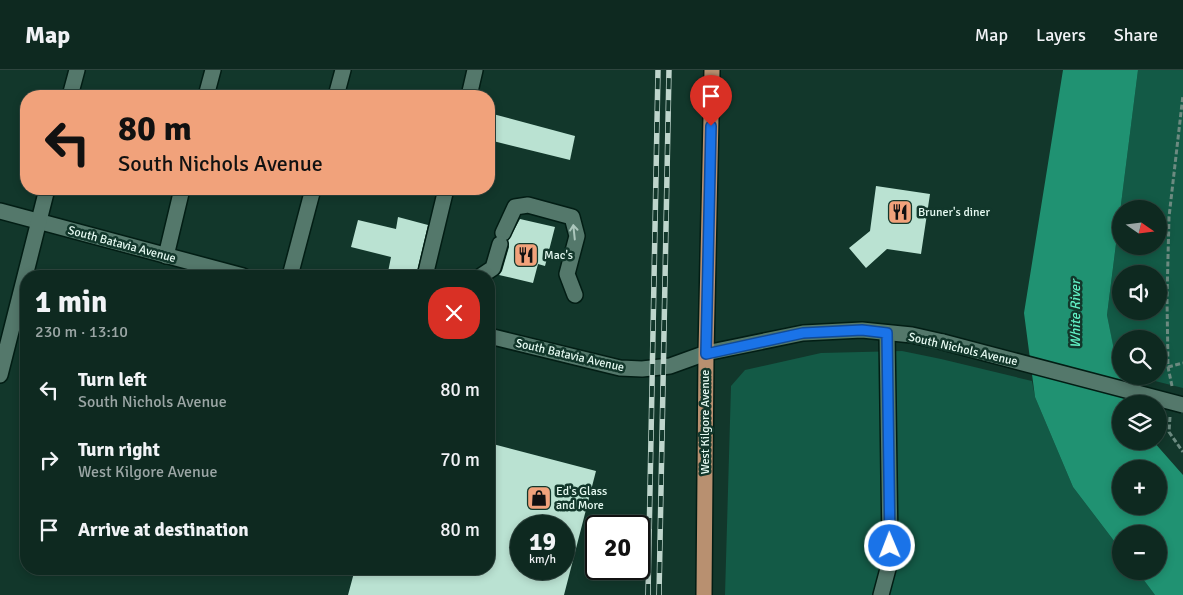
<!DOCTYPE html>
<meta charset="utf-8">
<style>
:root{--surface:#0e2920;--page:#173129;--text:#f1f3f6;--muted:#9ba6a5;--line:#2e453e}
body{margin:0;font-family:Signika,sans-serif;background:var(--page);color:var(--text);height:100vh;display:flex;flex-direction:column;font-size:19px;white-space:nowrap}
*{box-sizing:border-box;margin:0}
p{font-size:16px;color:var(--muted)}
.icon{flex:none;width:28px;height:28px;fill:none;stroke:currentColor;stroke-width:2;stroke-linecap:round;stroke-linejoin:round}
.map{position:relative;flex:1;overflow:hidden}
.details{position:absolute;left:20px;top:200px;width:475px;height:305px;display:flex;flex-direction:column;background:var(--surface);border-radius:20px;box-shadow:0 2px 8px #0003,0 0 0 1px var(--line)}
.details>*{flex:none}
.banner{position:absolute;left:20px;top:20px;width:475px;height:105px;border-radius:20px;box-shadow:0 2px 8px #0003,0 0 0 1px var(--line);background:#f1a27b;color:#111;overflow:hidden}
.needle{width:32px;rotate:104deg}
.controls{position:absolute;left:1112px;top:130px;display:grid;gap:10px}
.controls a{display:grid;place-items:center;width:55px;height:55px;border-radius:50%;background:var(--surface);box-shadow:0 2px 8px #0003,0 0 0 1px var(--line);font-size:25px}
.speed{position:absolute;left:510px;top:445px;display:flex;gap:10px;font-size:25px;font-weight:700;text-align:center}
.speed>*{display:grid;place-content:center;width:65px;height:65px;border-radius:50%;background:var(--surface);box-shadow:0 2px 8px #0003,0 0 0 1px var(--line);line-height:1}
.speed small{font-size:12px;font-weight:400}
.speed .limit{border:2px solid #111;border-radius:8px;background:#fff;color:#111}
.pin{position:absolute;display:grid;place-items:center;width:42px;height:42px;color:#fff;margin:-51px -21px;border-radius:50% 50% 50% 0;rotate:-45deg;box-shadow:0 0 5px #0007}
.pin .icon{rotate:45deg}
.me{position:absolute;width:55px;margin:-28px;rotate:359deg;stroke-linejoin:round;filter:drop-shadow(0 0 4px #0008)}
.turn{display:flex;align-items:center;gap:18px;height:105px;padding:0 15px;font-size:22px}
.turn .icon{width:65px;height:65px;stroke-width:2.5}
.turn b{display:block;font-size:35px;line-height:42px}
.round{display:grid;place-items:center;flex:none;width:52px;height:52px;border-radius:20px;background:var(--page)}
.headline{display:flex;align-items:center;justify-content:space-between;height:85px;padding:0 15px}
h1{font-size:30px;font-weight:800;line-height:38px}
ul{padding:0;list-style:none}
li{display:flex;align-items:center;gap:15px;height:70px;padding:0 15px}
li div{flex:1}
li b{display:block;font-size:19px}
li em{font-style:normal}
header{display:flex;align-items:center;gap:30px;box-sizing:border-box;height:70px;padding:0 25px;background:var(--surface);border-bottom:1px solid var(--line)}
header strong{font-size:24px}
nav{display:flex;gap:28px;margin-inline-start:auto;font-size:18px}
.map>svg:first-child{display:block}
.green{fill:#135a46;fill-rule:evenodd}
.water{fill:#209272;fill-rule:evenodd}
.building{fill:#bae2d2;fill-rule:evenodd}
.lines{fill:none;stroke-linecap:round;stroke-linejoin:round}
.minor-casing{stroke:#021d14;stroke-width:18}
.major-casing{stroke:#021d14;stroke-width:18}
.path{stroke:#6c8a80;stroke-width:3;stroke-dasharray:5 2.5;stroke-linecap:butt}
.minor{stroke:#54786b;stroke-width:15}
.major{stroke:#b89070;stroke-width:15}
.rail-casing{stroke:#bed5cc;stroke-width:5.5}
.rail{stroke:#12372b;stroke-width:4;stroke-dasharray:11;stroke-linecap:butt}
.minor-bridge-casing{stroke:#021d14;stroke-width:18;stroke-linecap:butt}
.minor-bridge{stroke:#54786b;stroke-width:15}
.oneway{stroke:#acc6bc}
.route-casing{stroke:#114b97;stroke-width:12}
.route{stroke:#1a73e8;stroke-width:9}
.labels{text-anchor:middle;stroke-width:5;stroke-linejoin:round;paint-order:stroke}
.poi-label{font-size:12px;fill:#e6faf2;stroke:#12372b;text-anchor:start}
.street-label{font-size:12px;fill:#e6faf2;stroke:#12372b}
.water-label{font-size:14px;font-style:italic;fill:#61efc3;stroke:#12372b}
</style>
<header>
<strong>Map</strong>
<nav><a>Map</a><a>Layers</a><a>Share</a></nav>
</header>
<div class="map">
<svg width="1183" height="525" viewBox="0 0 1183 525">
<rect width="100%" height="100%" fill="#12372b"/>
<g class="green">
<path d="M 1138,0 L 1183,0 L 1183,318 L 1135,306 L 1159,306 L 1159,269 L 1121,269 L 1121,303 L 1118,302 L 1107,245 ZM 1121,139 L 1159,139 L 1159,176 L 1121,176 ZM 1121,204 L 1159,204 L 1159,241 L 1121,241 Z"/>
<polygon points="902,281 941,289 1032,311 1035,327 1073,417 1121,480 1121,501 1137,501 1155,525 725,525 731,316 745,300 821,283"/>
</g>
<path class="water" d="M 1063,0 L 1138,0 L 1107,245 L 1116,290 L 1121,302 L 1121,306 L 1123,306 L 1136,334 L 1121,334 L 1121,371 L 1153,371 L 1183,405 L 1183,525 L 1155,525 L 1137,501 L 1159,501 L 1159,464 L 1121,464 L 1121,480 L 1073,417 L 1035,327 L 1024,243 ZM 1121,399 L 1159,399 L 1159,436 L 1121,436 Z"/>
<g class="building">
<polygon points="493,44 575,66 570,90 489,70 489,62"/>
<polygon points="876,116 930,124 921,184 887,179 866,198 849,178 870,161"/>
<polygon points="398,147 428,155 416,206 406,206 388,202 391,187 351,177 358,150 396,159"/>
<polygon points="520,149 555,157 545,196 538,194 533,213 499,205 502,201 509,177 508,171"/>
<path d="M 489,373 L 596,401 L 564,525 L 348,525 L 355,499 L 489,499 ZM 521,456 L 564,456 L 564,499 L 521,499 Z"/>
</g>
<g class="lines">
<defs>
<g id="minor">
<polyline points="70,26 77,0"/>
<polyline points="206,26 213,0"/>
<polyline points="336,26 343,0"/>
<polyline points="469,26 475,0"/>
<polyline points="0,141 243,206"/>
<polyline points="503,163 515,137 528,135 572,147 577,166 567,204 575,225"/>
<polyline points="166,186 182,119"/>
<polyline points="290,206 313,119"/>
<polyline points="425,206 446,119"/>
<polyline points="481,206 493,198 500,174"/>
<polyline points="489,266 620,298 642,299 670,296 706,283 803,263 862,260 912,265 943,272"/>
<polyline points="0,305 47,119"/>
<polyline points="881,525 889,495 890,476 887,263"/>
</g>
<polyline id="major" points="704,525 706,283 712,0"/>
</defs>
<use href="#minor" class="minor-casing"/>
<use href="#major" class="major-casing"/>
<g class="path">
<polyline points="1168,297 1183,293"/>
<polyline points="1172,316 1168,297 1167,227 1169,147 1183,25"/>
<polyline points="1170,347 1169,362 1183,382"/>
</g>
<use href="#minor" class="minor"/>
<use href="#major" class="major"/>
<defs>
<g id="rail">
<polyline points="648,525 658,0"/>
<polyline points="659,525 669,0"/>
</g>
</defs>
<use href="#rail" class="rail-casing"/>
<use href="#rail" class="rail"/>
<defs>
<polyline id="minor-bridge" points="943,272 1183,335"/>
</defs>
<use href="#minor-bridge" class="minor-bridge-casing"/>
<use href="#minor-bridge" class="minor-bridge"/>
</g>
<defs><path id="oneway-shaft" d="M-6 0H5M1.5-3L5.5 0L1.5 3" fill="none" stroke-width="1.6" stroke-linecap="round" stroke-linejoin="round" transform="scale(1.25)"/></defs>
<use class="oneway" href="#oneway-shaft" transform="translate(574 162) rotate(-96)"/>
<g class="lines">
<defs>
<polyline id="route" points="711,56 706,284 803,263 862,260 887,263 890,476"/>
</defs>
<use href="#route" class="route-casing"/>
<use href="#route" class="route"/>
</g>
<defs>
<symbol id="restaurant-square" viewBox="-11 -11 22 22"><rect x="-9" y="-9" width="18" height="18" rx="4" fill="#f1a27b" stroke="#12372b"/><path d="M-5-6h1v4h1v-4h1v4h1v-4h1v5L-1.5 .5V6h-2V.5L-5-1ZM5-6V6H3V1.5H1.5Q1.5-4 5-6Z" fill="#111"/></symbol>
<symbol id="shop-square" viewBox="-11 -11 22 22"><rect x="-9" y="-9" width="18" height="18" rx="4" fill="#f1a27b" stroke="#12372b"/><path d="M-5-2.5h2.3a2.7 3.5 0 0 1 5.4 0H5L5.5 6h-11ZM-1.5-2.5h3a1.5 2.3 0 0 0-3 0Z" fill="#111"/></symbol>
</defs>
<g fill-rule="evenodd">
<use href="#restaurant-square" x="886" y="128" width="28" height="28"/>
<use href="#restaurant-square" x="512" y="171" width="28" height="28"/>
<use href="#shop-square" x="525" y="414" width="28" height="28"/>
</g>
<g class="labels">
<g class="poi-label">
<text x="918" y="146">Bruner's diner</text>
<text x="544" y="189">Mac's</text>
<text x="556" y="425">Ed's Glass<tspan x="556" dy="14">and More</tspan></text>
</g>
<g class="street-label">
<text transform="translate(122 174) rotate(15)" y="4">South Batavia Avenue</text>
<text transform="translate(963 279) rotate(13)" y="4">South Nichols Avenue</text>
<text transform="translate(570 285) rotate(13)" y="4">South Batavia Avenue</text>
<text transform="translate(705 352) rotate(-90)" y="4">West Kilgore Avenue</text>
</g>
<g class="water-label">
<text transform="translate(1075 244) rotate(-90)" y="5">White River</text>
</g>
</g>
</svg>
<div class="controls">
<a><svg class="needle" viewBox="-14 -14 28 28"><path d="M0-13l5 13h-10z" fill="#e53935"/><path d="M0 13l5-13h-10z" fill="#9ba6a5"/></svg></a>
<a><svg class="icon" aria-label="sound" viewBox="0 0 24 24"><path d="M4 9h4l5-4v14l-5-4H4zM17 9q2 3 0 6"/></svg></a>
<a><svg class="icon" aria-label="search" viewBox="0 0 24 24"><circle cx="10" cy="10" r="6"/><path d="M15 15l6 6"/></svg></a>
<a><svg class="icon" aria-label="layers" viewBox="0 0 24 24"><path d="M12 4l9 5-9 5-9-5zM3 14l9 5 9-5"/></svg></a>
<a>+</a>
<a>−</a>
</div>
<div class="speed"><div>19<small>km/h</small></div><div class="limit">20</div></div>
<div class="pin" style="left:711px;top:56px;background:#d93025"><svg class="icon" aria-label="arrive" viewBox="0 0 24 24"><path d="M6 21V4h12l-3 4 3 4H6"/></svg></div>
<svg class="me" style="left:890px;top:476px" viewBox="-20 -20 40 40"><circle r="17" fill="#1a73e8" stroke="#fff" stroke-width="3"/><path d="M0-11L8 9 0 5-8 9z" fill="#fff"/></svg>
<div class="banner">
<div class="turn"><svg class="icon" aria-label="left" viewBox="0 0 24 24"><path d="M17 20v-9H6M10 6l-5 5 5 5"/></svg><div><b>80 m</b>South Nichols Avenue</div></div>
</div>
<section class="details">
<div class="headline"><div><h1>1 min</h1><p>230 m · 13:10</p></div><a class="round" style="background:#d93025;color:#fff"><svg class="icon" aria-label="close" viewBox="0 0 24 24"><path d="M6 6l12 12M18 6L6 18"/></svg></a></div>
<ul>
<li><svg class="icon" aria-label="left" viewBox="0 0 24 24"><path d="M17 20v-9H6M10 6l-5 5 5 5"/></svg><div><b>Turn left</b><p>South Nichols Avenue</p></div><em>80 m</em></li>
<li><svg class="icon" aria-label="right" viewBox="0 0 24 24"><path d="M7 20v-9h11M14 6l5 5-5 5"/></svg><div><b>Turn right</b><p>West Kilgore Avenue</p></div><em>70 m</em></li>
<li><svg class="icon" aria-label="arrive" viewBox="0 0 24 24"><path d="M6 21V4h12l-3 4 3 4H6"/></svg><div><b>Arrive at destination</b></div><em>80 m</em></li>
</ul>
</section>
</div>
